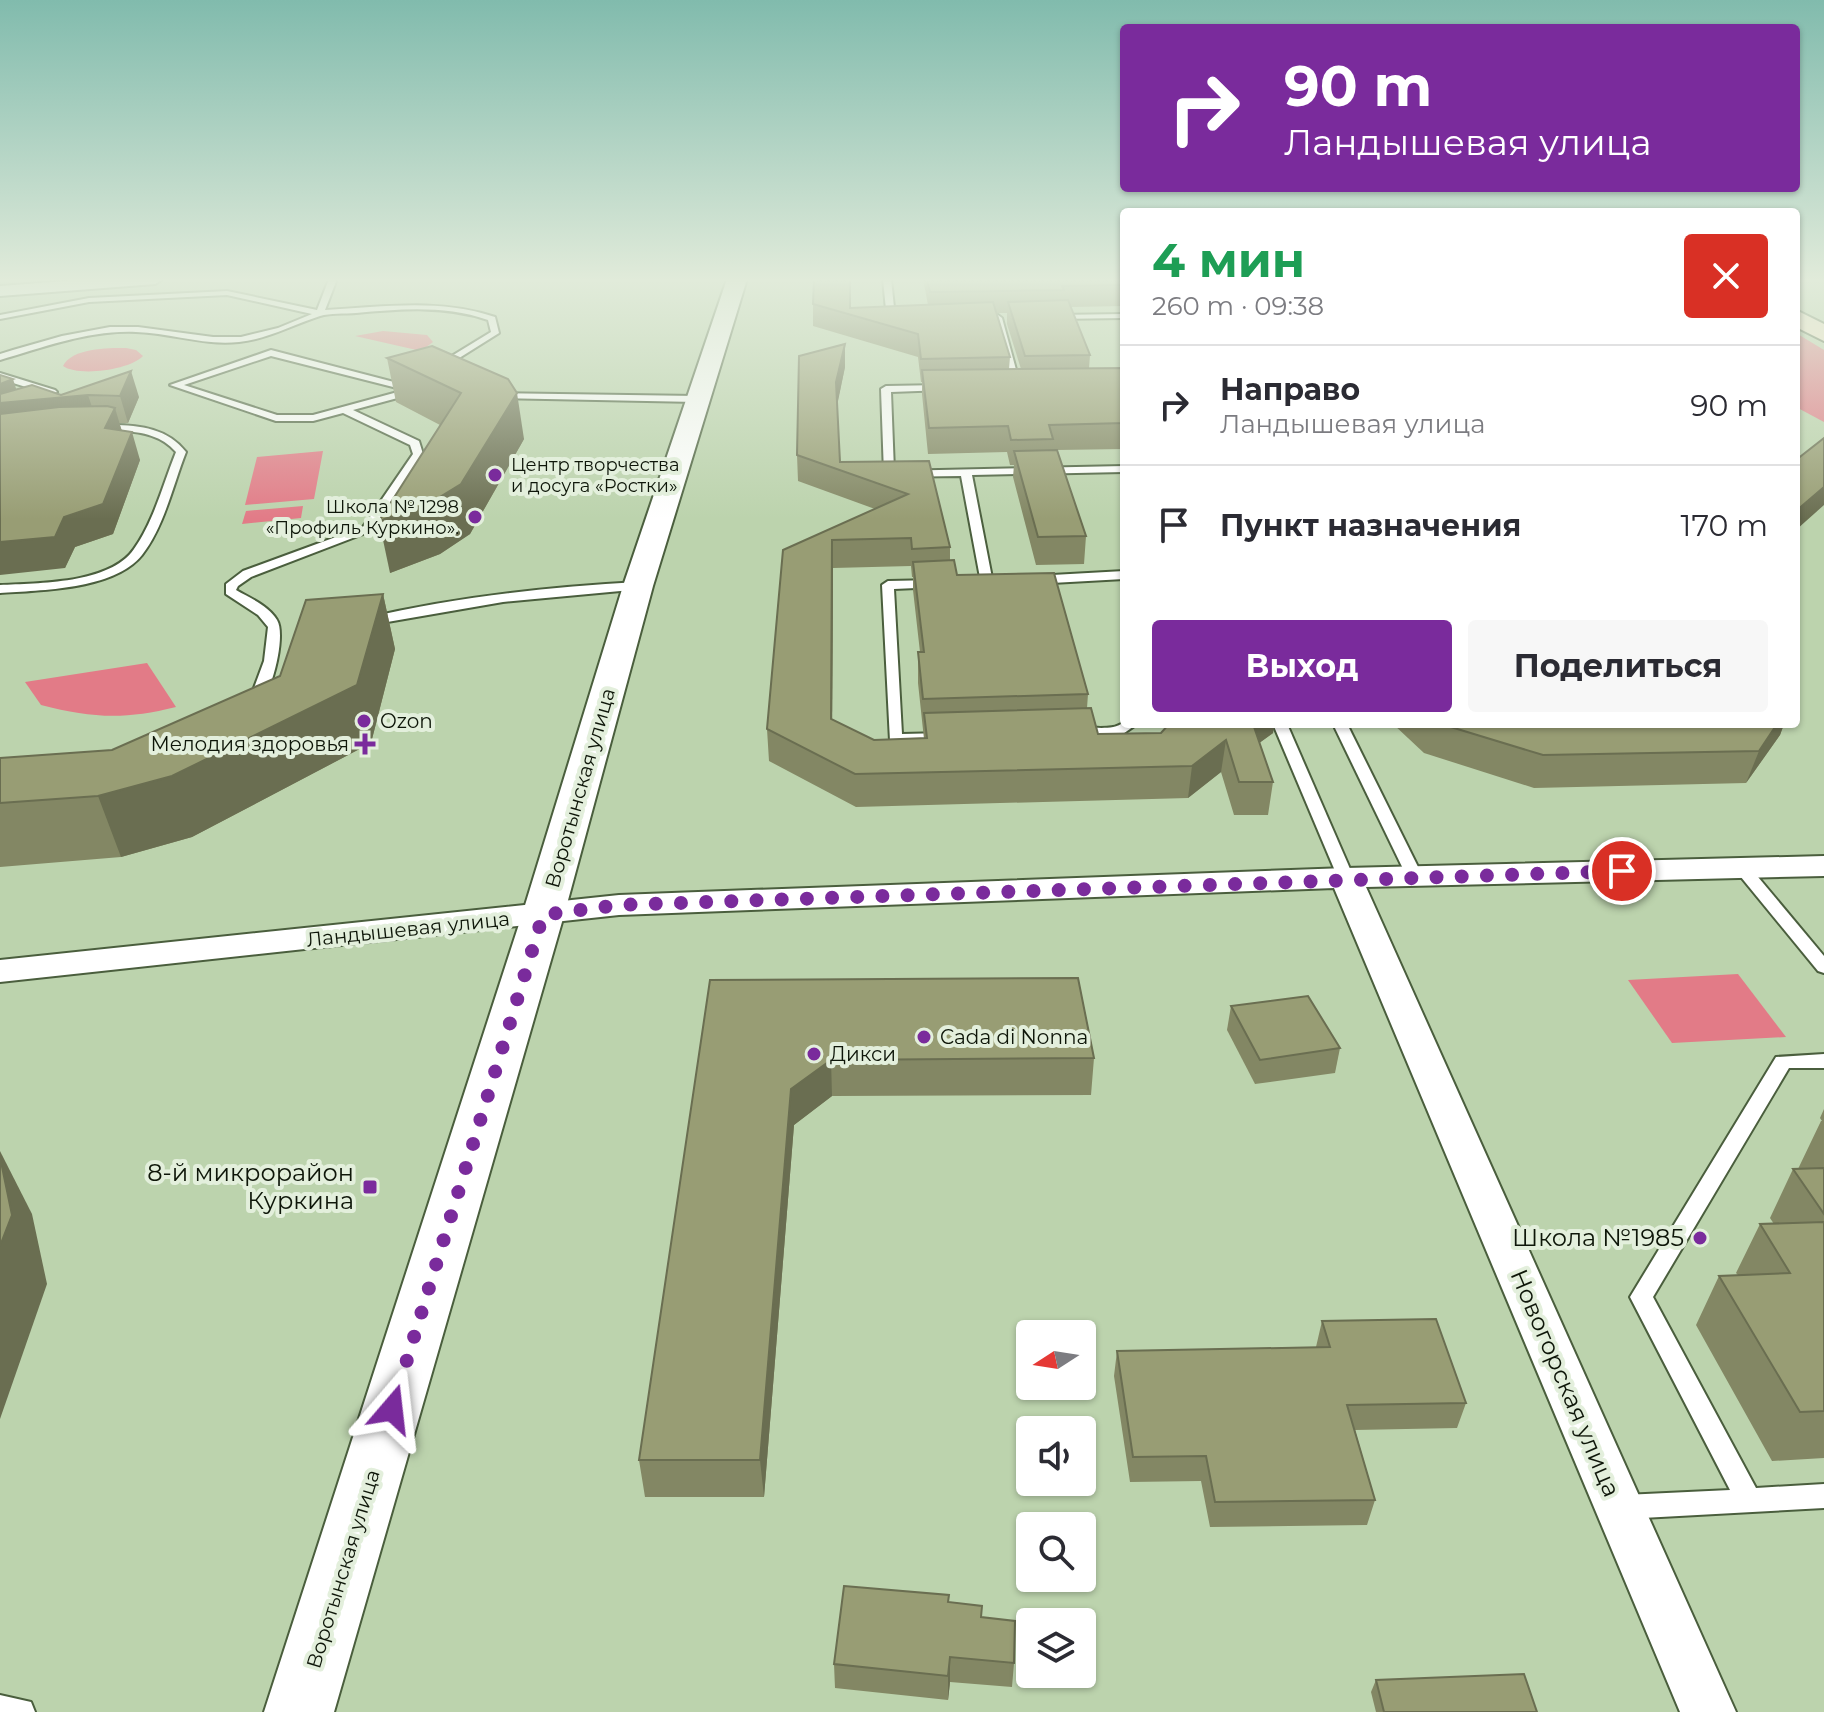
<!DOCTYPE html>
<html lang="ru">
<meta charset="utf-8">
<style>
:root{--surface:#fff;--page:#f7f7f7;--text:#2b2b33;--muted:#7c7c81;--line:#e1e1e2;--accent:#7a2b9c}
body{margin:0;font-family:Montserrat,sans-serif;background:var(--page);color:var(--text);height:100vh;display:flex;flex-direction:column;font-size:30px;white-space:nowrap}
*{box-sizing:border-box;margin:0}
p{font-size:26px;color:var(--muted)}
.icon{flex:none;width:44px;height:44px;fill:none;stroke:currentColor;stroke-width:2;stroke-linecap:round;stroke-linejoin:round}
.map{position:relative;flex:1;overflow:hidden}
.panel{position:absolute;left:1120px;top:208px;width:680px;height:520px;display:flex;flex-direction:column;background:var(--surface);border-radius:8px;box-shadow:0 2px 6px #0004}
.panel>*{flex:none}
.top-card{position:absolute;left:1120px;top:24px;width:680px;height:168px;border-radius:8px;box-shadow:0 2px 6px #0004;background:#7a2b9c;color:#fff;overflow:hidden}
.needle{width:52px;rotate:258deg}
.buttons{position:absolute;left:1016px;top:1320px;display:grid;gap:16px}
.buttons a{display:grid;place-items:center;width:80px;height:80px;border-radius:8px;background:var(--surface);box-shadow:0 2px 6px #0004;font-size:40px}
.pin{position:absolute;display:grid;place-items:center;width:68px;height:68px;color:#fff;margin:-34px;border:4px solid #fff;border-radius:50%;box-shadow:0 2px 8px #0007}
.me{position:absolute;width:88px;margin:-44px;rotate:17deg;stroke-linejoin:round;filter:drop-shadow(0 0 6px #0008)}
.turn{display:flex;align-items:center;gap:28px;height:168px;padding:0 32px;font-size:36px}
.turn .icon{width:104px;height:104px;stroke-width:2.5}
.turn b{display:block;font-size:56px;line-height:68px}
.round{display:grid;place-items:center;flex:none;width:84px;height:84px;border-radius:8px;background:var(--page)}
.overview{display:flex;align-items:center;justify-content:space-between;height:136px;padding:0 32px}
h1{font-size:48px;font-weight:700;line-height:60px;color:#1e9e55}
.cta{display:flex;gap:16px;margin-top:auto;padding:16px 32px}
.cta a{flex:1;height:92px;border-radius:8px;background:var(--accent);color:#fff;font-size:32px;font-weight:700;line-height:92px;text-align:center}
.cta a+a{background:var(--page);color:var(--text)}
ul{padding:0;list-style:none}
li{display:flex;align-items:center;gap:24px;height:120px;padding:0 32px;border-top:2px solid var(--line)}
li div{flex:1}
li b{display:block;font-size:30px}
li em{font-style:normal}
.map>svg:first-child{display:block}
.green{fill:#e27b87}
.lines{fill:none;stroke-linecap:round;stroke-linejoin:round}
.service-casing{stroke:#4a5e3d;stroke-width:4}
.minor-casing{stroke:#4a5e3d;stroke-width:4}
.tertiary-casing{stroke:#4a5e3d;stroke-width:4}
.secondary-casing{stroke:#4a5e3d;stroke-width:4}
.service{fill:#fff;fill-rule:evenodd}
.minor{fill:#fff;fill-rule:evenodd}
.tertiary{fill:#fff;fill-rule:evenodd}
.secondary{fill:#ffebcf;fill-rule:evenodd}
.wall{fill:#838764;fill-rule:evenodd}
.shaded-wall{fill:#6a6e51}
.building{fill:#989d74;stroke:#6a6e51;stroke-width:2}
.route{stroke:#7a2b9c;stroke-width:14;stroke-dasharray:0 25.2}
.poi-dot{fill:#7a2b9c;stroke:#e3efdc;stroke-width:3}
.labels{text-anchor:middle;stroke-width:8;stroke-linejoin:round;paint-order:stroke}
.far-poi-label{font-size:18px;fill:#0e1609;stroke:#e3efdc;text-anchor:start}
.poi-label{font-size:20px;fill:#0e1609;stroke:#e3efdc;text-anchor:start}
.street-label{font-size:20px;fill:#0e1609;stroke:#e3efdc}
.near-poi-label{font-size:24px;fill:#0e1609;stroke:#e3efdc;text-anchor:end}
.near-street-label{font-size:24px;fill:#0e1609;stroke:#e3efdc}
</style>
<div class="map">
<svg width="1824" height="1712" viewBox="0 0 1824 1712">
<rect width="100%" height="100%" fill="#bcd3ad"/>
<g class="green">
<polygon points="383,331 427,335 433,342 421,351 355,336"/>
<polygon points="1796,333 1824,350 1824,422 1796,407"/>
<path d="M 126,348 L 136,350 L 143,356 C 130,370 78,377 63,366 C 72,348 107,348 126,348 Z"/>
<polygon points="323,451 314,499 245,505 257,457"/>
<polygon points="303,506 301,518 242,524 246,511"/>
<path d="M 147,663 L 176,707 C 124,720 92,718 41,705 L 25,682 Z"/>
<polygon points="1738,974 1786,1037 1672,1043 1628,980"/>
</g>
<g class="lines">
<defs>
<g id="service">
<path d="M 329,279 L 337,279 L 325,310 C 383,307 439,298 495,317 L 499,333 L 440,370 L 435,367 L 437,365 L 491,332 L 488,320 C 445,305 401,309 356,313 C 344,314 330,313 320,316 C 292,325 268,339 239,342 C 204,346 171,333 136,332 C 89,330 45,347 0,360 L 0,354 L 13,350 L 62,336 L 110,327 L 138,327 L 213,337 L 241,337 L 278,328 L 312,314 L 227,295 L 89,302 L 0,319 L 0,315 L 89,298 L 227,291 L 317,310 Z"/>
<polygon points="883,279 891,279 895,317 899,318 899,322 887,320"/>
<polygon points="1124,314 1124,318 1055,319 1051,317 1055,315"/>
<polygon points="998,315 1002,318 1021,388 1013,386 994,318"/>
<path d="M 271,350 L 417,388 L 416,393 L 353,410 L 419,441 L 423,454 L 371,531 L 251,577 L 238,586 L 236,590 C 250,598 269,606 277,620 C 287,636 270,702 255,708 L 248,704 L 264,661 L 268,627 L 258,615 L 226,594 L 226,584 L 243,571 L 363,527 L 413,454 L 410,445 L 343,413 L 313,421 L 276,421 L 170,385 ZM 271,356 L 405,390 L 313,415 L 277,415 L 184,385 Z"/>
<polygon points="0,373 55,390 57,392 52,395 0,379"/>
<polygon points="942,385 947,388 945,390 891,392 894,471 1124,466 1124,472 972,475 993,583 987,587 981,583 961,476 889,477 884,474 881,389 886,386"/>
<polygon points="499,393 697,396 702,399 697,402 496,398 494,396"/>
<path d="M 112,425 C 141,425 168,429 186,452 C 173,485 164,527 142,555 C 114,590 41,590 0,593 L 0,585 C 38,583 110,584 134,549 C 154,521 163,484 176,452 C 162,436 143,432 122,431 C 113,431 105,433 97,429 Z"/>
<polygon points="1124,571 1124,579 1034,584 1028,580 1034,576"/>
<polygon points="935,580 939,581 939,587 894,589 902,734 944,733 951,737 944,741 890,741 882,585 888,581"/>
<path d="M 638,582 L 644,586 L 642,589 L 503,602 L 370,625 L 364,621 L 366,618 C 455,597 547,587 638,582 Z"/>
<path d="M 1124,722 L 1124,724 L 1137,724 L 1120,736 L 1080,737 L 1073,733 C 1087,722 1109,734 1124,722 Z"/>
<polygon points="1273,724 1287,724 1354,878 1352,881 1340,881 1338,878"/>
<polygon points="1333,724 1347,724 1423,877 1421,880 1409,880 1407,877"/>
<polygon points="1742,863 1748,865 1824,956 1824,973 1818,971 1736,871 1734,868 1736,865"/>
<polygon points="1824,1054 1824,1068 1789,1068 1653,1297 1756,1488 1824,1484 1824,1508 1624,1519 1615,1515 1611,1507 1615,1499 1624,1495 1730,1490 1630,1297 1776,1057"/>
<polygon points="0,1695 31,1702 35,1712 0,1712"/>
</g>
<g id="minor">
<polygon points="93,279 163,279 155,284 0,296 0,286"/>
<polygon points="1824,856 1824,876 1366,887 1736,1712 1680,1712 1334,888 619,915 0,982 0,960 619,895 1346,868"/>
</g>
<polygon id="tertiary" points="727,279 747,279 653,586 564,915 334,1712 264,1712 522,915 623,586"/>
<polygon id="secondary" points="1796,310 1824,324 1824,341 1796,327"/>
</defs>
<use href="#service" class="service-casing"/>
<use href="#minor" class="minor-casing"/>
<use href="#tertiary" class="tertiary-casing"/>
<use href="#secondary" class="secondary-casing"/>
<use href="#service" class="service"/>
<use href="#minor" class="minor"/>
<use href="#tertiary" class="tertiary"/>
<use href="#secondary" class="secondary"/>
</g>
<g class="wall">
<path d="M 923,279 L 1124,279 L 1124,306 L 1071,307 L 1090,355 L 1089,368 L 1124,368 L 1124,449 L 1057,450 L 1086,536 L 1084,564 L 1036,565 L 1013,477 L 1014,465 L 1010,465 L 1007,452 L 928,454 L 922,394 L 922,382 L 921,382 L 918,357 L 813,326 L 813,304 L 850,308 L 928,305 ZM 997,313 L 1007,313 L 1007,324 L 1021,369 L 1009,369 L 1010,357 Z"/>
<path d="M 845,344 L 845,367 L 837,404 L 840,462 L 929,461 L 950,547 L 950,560 L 957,575 L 1088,694 L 1087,708 L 1098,734 L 1273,733 L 1259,743 L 1273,782 L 1268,815 L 1234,815 L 1221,772 L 1188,798 L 856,807 L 769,761 L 767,729 L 783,550 L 875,509 L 798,481 L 797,455 ZM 911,566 L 912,577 L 913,577 L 913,590 L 920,652 L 918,652 L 918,683 L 924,739 L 874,740 L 832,720 L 833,568 Z"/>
<polygon points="432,346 524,439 470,534 440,554 390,573 440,425 396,402 387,358"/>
<polygon points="13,379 16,390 61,395 139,397 128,423 119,423 122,431 140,460 113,534 75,547 65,568"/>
<polygon points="383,594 395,649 371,743 192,837 121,857 0,867 0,758 112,750 280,676"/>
<polygon points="1393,724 1784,724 1780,735 1746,783 1534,788 1424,753"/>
<polygon points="710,980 1094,1058 1091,1095 832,1096 794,1125 764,1497 645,1497 639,1460"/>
<polygon points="1231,1006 1340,1048 1335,1073 1255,1084 1227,1030"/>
<polygon points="1824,1109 1824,1458 1772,1461 1696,1325 1719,1276 1738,1275 1736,1273 1760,1224 1774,1224 1770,1218 1793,1169 1798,1169 1821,1121 1822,1121 1820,1118"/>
<polygon points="1322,1321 1466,1403 1457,1428 1355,1430 1375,1500 1367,1525 1210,1527 1201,1481 1130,1482 1114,1376 1117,1351 1316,1347"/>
<polygon points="949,1595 949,1602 982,1606 982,1617 1014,1663 1012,1687 950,1682 948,1700 835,1688 834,1664"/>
<polygon points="1376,1680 1537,1712 1376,1712 1371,1692"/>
</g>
<g class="shaded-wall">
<polygon points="845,344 845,367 837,406 836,382"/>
<polygon points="131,371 139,397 128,423 120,396"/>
<polygon points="13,379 20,401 88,395 97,422 0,431 0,384"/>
<polygon points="517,393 524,439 470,534 440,554 390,573 379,521"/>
<polygon points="115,408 123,435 105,428"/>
<polygon points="132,432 140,460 113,534 75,547 65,568 0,575 0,542 64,517"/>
<polygon points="1824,487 1824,505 1796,530 1796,511"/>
<polygon points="832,540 833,568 832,751 831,719"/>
<polygon points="383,594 395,649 371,743 192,837 121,857 98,796 172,776"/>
<polygon points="1251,724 1275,724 1273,733 1247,752"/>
<polygon points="1777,724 1784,724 1780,735 1746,783 1759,751"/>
<polygon points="1226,740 1221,772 1188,798 1192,766"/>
<polygon points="831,1060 832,1096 794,1125 764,1497 760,1460 791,1089"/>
<polygon points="0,1151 32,1214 47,1284 0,1419"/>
<polygon points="950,1657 950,1682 948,1700 948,1676"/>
</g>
<g class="building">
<polygon points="814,279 850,279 850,308 993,302 1010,357 921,359 918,334 813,304"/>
<polygon points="927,279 1124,279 1124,285 1062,286 1064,290 930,292"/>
<polygon points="1068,300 1090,355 1025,356 1008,302"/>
<polygon points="845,344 836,382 840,462 929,461 950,547 912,549 911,538 832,540 831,719 874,740 927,738 924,713 1091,708 1098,734 1161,733 1169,724 1253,724 1273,782 1239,782 1226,740 1192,766 855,774 767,729 783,550 908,494 797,455 799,356"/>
<polygon points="432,346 508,379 517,393 461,484 430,503 379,521 461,393 387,358"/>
<polygon points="1124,368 1124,423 1049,425 1053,439 1011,440 1008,426 929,428 922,370"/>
<polygon points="131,371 120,396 88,395 0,403 0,394 32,385 61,395"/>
<polygon points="0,375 13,379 0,384"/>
<polygon points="107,406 115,408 105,428 132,432 103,504 64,517 55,537 0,542 0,414 59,407"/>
<polygon points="1824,438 1824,487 1796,511 1796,460"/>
<polygon points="1057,450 1086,536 1038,537 1014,451"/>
<polygon points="954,560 957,575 1054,573 1088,694 923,699 918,652 924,652 913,562"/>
<polygon points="383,594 357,685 172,776 98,796 0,803 0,758 112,750 280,676 306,600"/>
<polygon points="1441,724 1777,724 1759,751 1543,755"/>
<polygon points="1078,978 1094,1058 831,1060 791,1089 760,1460 639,1460 710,980"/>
<polygon points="1308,996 1340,1048 1260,1060 1231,1006"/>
<polygon points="0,1157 12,1215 0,1246"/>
<polygon points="1824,1168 1824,1214 1793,1169"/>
<polygon points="1824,1222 1824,1411 1800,1412 1719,1276 1790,1273 1760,1224"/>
<polygon points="1436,1319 1466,1403 1347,1405 1375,1500 1215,1502 1206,1456 1133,1457 1117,1351 1330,1347 1322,1321"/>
<polygon points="844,1586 949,1595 948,1602 982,1606 981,1617 1015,1621 1014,1663 950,1657 948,1676 834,1664"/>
<polygon points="1524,1674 1537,1712 1384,1712 1376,1680"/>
</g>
<linearGradient id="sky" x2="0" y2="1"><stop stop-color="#81bbad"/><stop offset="0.54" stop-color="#e1ebda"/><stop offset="1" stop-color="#e1ebda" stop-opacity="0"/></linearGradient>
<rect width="1824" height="519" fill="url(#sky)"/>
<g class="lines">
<polyline class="route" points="392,1409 543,915 619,905 1622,871"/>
</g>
<g class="poi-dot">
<circle cx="495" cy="475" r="8"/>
<circle cx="475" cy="517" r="8"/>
<circle cx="364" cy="721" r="8"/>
<path d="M361 732h8v8h8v8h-8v8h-8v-8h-8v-8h8z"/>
<circle cx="924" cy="1037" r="8"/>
<circle cx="814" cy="1054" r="8"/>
<rect x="362" y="1179" width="16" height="16" rx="4"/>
<circle cx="1700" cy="1238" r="8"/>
</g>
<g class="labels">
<g class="far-poi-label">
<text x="511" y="471">Центр творчества<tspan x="511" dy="21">и досуга «Ростки»</tspan></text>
<text x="459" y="513" text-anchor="end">Школа № 1298<tspan x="459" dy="21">«Профиль Куркино».</tspan></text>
</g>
<g class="poi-label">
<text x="380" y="728">Ozon</text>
<text x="349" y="751" text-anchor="end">Мелодия здоровья</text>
<text x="940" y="1044">Cada di Nonna</text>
<text x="830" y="1061">Дикси</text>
</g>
<g class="street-label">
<text transform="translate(580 788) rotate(-74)" y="7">Воротынская улица</text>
<text transform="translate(408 929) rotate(-6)" y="7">Ландышевая улица</text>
<text transform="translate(343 1569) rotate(-73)" y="7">Воротынская улица</text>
</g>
<g class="near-poi-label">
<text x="354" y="1181">8-й микрорайон<tspan x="354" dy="28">Куркина</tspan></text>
<text x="1684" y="1246">Школа №1985</text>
</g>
<g class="near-street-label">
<text transform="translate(1565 1383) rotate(67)" y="8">Новогорская улица</text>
</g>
</g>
</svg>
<div class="buttons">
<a><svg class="needle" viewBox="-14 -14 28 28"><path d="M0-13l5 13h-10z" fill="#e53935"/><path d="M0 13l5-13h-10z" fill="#7c7c81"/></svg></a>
<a><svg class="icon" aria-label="sound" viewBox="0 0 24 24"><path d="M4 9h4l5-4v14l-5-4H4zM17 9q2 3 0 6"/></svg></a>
<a><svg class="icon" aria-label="search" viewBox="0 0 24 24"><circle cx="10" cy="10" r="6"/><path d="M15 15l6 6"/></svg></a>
<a><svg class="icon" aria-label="layers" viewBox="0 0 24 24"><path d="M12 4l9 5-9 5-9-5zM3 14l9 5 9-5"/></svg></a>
</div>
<div class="pin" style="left:1622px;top:871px;background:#d93025"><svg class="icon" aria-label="arrive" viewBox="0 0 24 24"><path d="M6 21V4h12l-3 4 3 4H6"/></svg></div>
<svg class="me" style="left:392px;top:1409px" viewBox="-20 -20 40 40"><path d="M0-17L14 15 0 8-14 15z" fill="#7a2b9c" stroke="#fff" stroke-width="4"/></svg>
<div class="top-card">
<div class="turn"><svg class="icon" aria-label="right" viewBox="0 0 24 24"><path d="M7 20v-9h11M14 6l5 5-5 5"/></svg><div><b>90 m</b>Ландышевая улица</div></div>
</div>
<section class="panel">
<div class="overview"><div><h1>4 мин</h1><p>260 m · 09:38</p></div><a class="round" style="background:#d93025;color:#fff"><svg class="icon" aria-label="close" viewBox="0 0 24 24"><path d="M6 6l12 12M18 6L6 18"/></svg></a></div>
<ul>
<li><svg class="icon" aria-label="right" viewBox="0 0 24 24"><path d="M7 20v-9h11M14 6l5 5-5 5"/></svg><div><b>Направо</b><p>Ландышевая улица</p></div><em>90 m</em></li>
<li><svg class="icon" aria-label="arrive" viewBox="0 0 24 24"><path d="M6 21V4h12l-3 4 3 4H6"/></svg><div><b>Пункт назначения</b></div><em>170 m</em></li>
</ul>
<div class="cta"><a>Выход</a><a>Поделиться</a></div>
</section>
</div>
